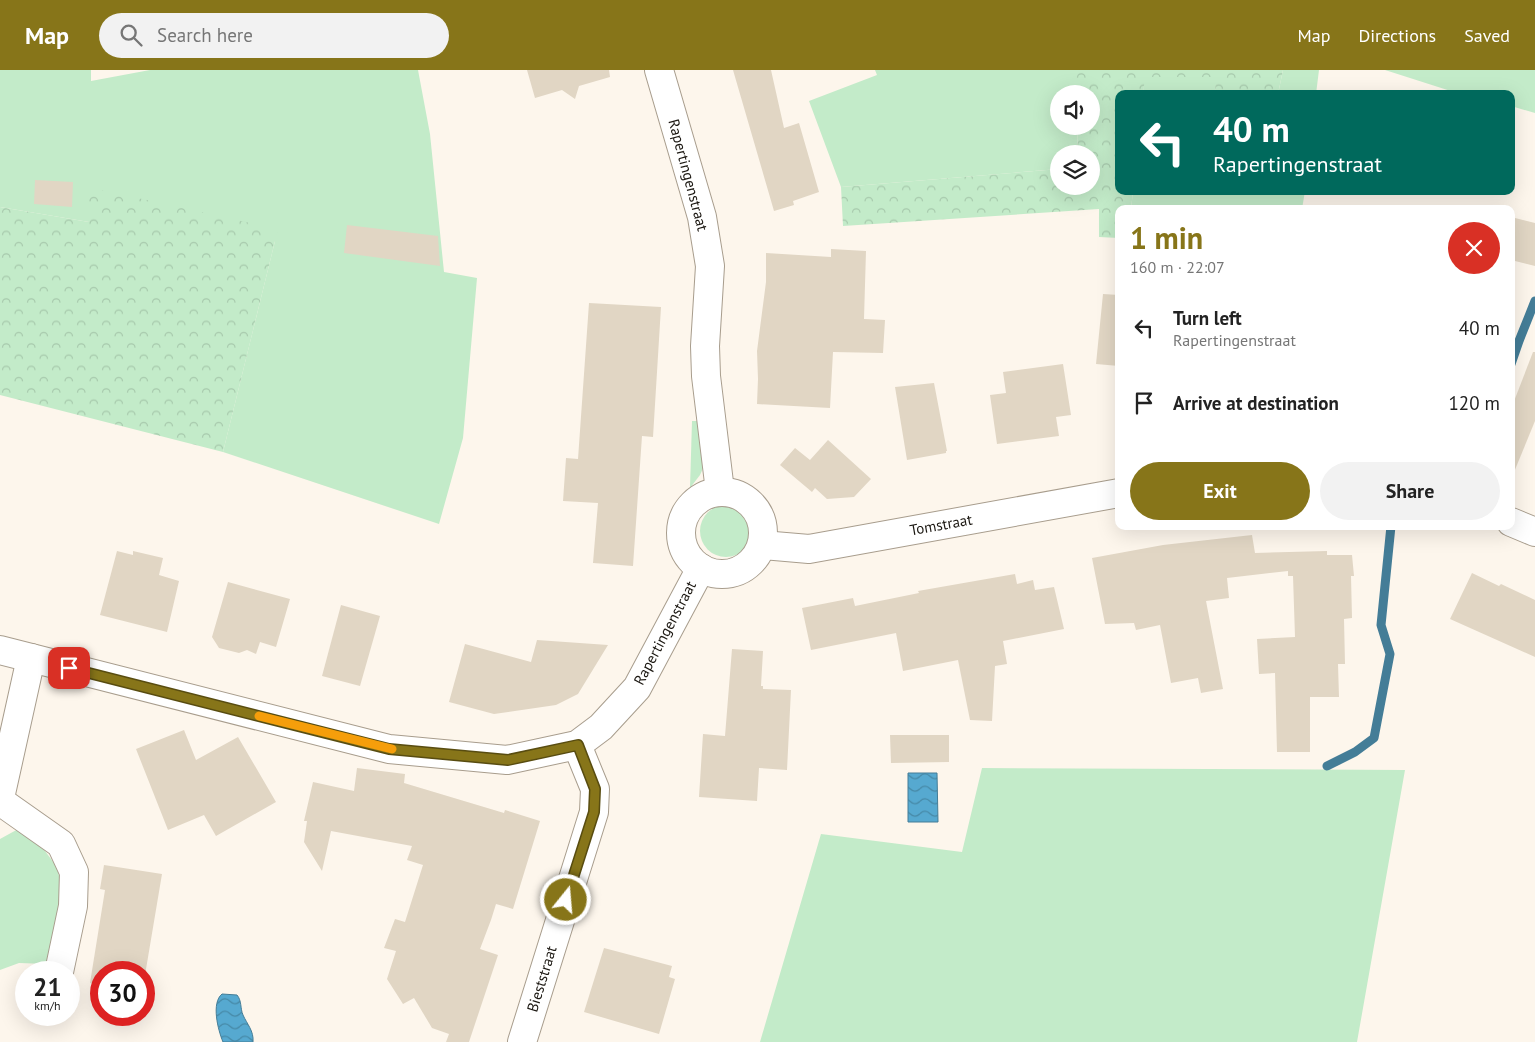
<!DOCTYPE html>
<meta charset="utf-8">
<style>
:root{--surface:#fff;--page:#f2f2f2;--text:#222;--muted:#767676;--accent:#877519}
body{margin:0;font-family:"PT Sans",sans-serif;background:var(--page);color:var(--text);height:100vh;display:flex;flex-direction:column;font-size:19px;white-space:nowrap}
*{box-sizing:border-box;margin:0}
p{font-size:16px;color:var(--muted)}
.icon{flex:none;width:28px;height:28px;fill:none;stroke:currentColor;stroke-width:2;stroke-linecap:round;stroke-linejoin:round}
.map{position:relative;flex:1;overflow:hidden}
.sheet{position:absolute;left:1115px;top:135px;width:400px;height:325px;display:flex;flex-direction:column;background:var(--surface);border-radius:10px;box-shadow:0 5px 20px #0002}
.sheet>*{flex:none}
.guide{position:absolute;left:1115px;top:20px;width:400px;height:105px;border-radius:10px;box-shadow:0 5px 20px #0002;background:#00695c;color:#fff;overflow:hidden}
.buttons{position:absolute;left:1050px;top:15px;display:grid;gap:10px}
.buttons a{display:grid;place-items:center;width:50px;height:50px;border-radius:50%;background:var(--surface);box-shadow:0 5px 20px #0002;font-size:25px}
.speed{position:absolute;left:15px;top:891px;display:flex;gap:10px;font-size:25px;font-weight:700;text-align:center}
.speed>*{display:grid;place-content:center;width:65px;height:65px;border-radius:50%;background:var(--surface);box-shadow:0 5px 20px #0002;line-height:1}
.speed small{font-size:12px;font-weight:400}
.speed .limit{border:8px solid #d22;background:#fff;color:#111}
.pin{position:absolute;display:grid;place-items:center;width:42px;height:42px;color:#fff;margin:-21px;border-radius:10px;box-shadow:0 2px 8px #0006}
.me{position:absolute;width:55px;margin:-28px;rotate:17deg;stroke-linejoin:round;filter:drop-shadow(0 0 4px #0008)}
.turn{display:flex;align-items:center;gap:18px;height:105px;padding:0 15px;font-size:22px}
.turn .icon{width:65px;height:65px;stroke-width:2.5}
.turn b{display:block;font-size:35px;line-height:42px}
.round{display:grid;place-items:center;flex:none;width:52px;height:52px;border-radius:26px;background:var(--page)}
.overview{display:flex;align-items:center;justify-content:space-between;height:85px;padding:0 15px}
h1{font-size:30px;font-weight:700;line-height:38px;color:var(--accent)}
.button{display:flex;gap:10px;margin-top:auto;padding:10px 15px}
.button a{flex:1;height:58px;border-radius:30px;background:var(--accent);color:#fff;font-size:20px;font-weight:700;line-height:58px;text-align:center}
.button a+a{background:var(--page);color:var(--text)}
ul{padding:0;list-style:none}
li{display:flex;align-items:center;gap:15px;height:75px;padding:0 15px}
li div{flex:1}
li b{display:block;font-size:19px}
li em{font-style:normal}
header{display:flex;align-items:center;gap:30px;box-sizing:border-box;height:70px;padding:0 25px;background:var(--accent);color:#fff}
header strong{font-size:24px}
nav{display:flex;gap:28px;margin-inline-start:auto;font-size:18px}
.search{width:350px;height:45px;background:var(--page);display:flex;align-items:center;gap:12px;box-sizing:border-box;padding:0 18px;border-radius:28px;color:var(--muted);font-size:19px}
.map>svg:first-child{display:block}
.grass{fill:#c3ebc9}
.forest{fill:url(#forest-crowns)}
.water{fill:url(#water-waves);stroke:#447d97}
.lines{fill:none;stroke-linecap:round;stroke-linejoin:round}
.stream{stroke:#447d97;stroke-width:9}
.building{fill:#e1d6c4}
.minor-casing{stroke:#a89d8d;stroke-width:30}
.minor{stroke:#fff;stroke-width:28}
.route-casing{stroke:#584c10;stroke-width:12}
.route{stroke:#877519;stroke-width:9}
.slow{stroke:#f59e0b;stroke-width:9}
.labels{text-anchor:middle;stroke-width:4.5;stroke-linejoin:round;paint-order:stroke}
.street-label{font-size:15px;fill:#1b1711;stroke:#fff}
</style>
<header>
<strong>Map</strong>
<div class="search"><svg class="icon" aria-label="search" viewBox="0 0 24 24"><circle cx="10" cy="10" r="6"/><path d="M15 15l6 6"/></svg>Search here</div>
<nav><a>Map</a><a>Directions</a><a>Saved</a></nav>
</header>
<div class="map">
<svg width="1535" height="972" viewBox="0 0 1535 972">
<defs>
<pattern id="forest-crowns" width="20" height="18" patternUnits="userSpaceOnUse" patternTransform="scale(1.25)"><rect width="20" height="18" fill="#c3ebc9"/><path d="M2 6a3 3 0 1 1 6 0M12 15a3 3 0 1 1 6 0" fill="none" stroke="#a7c9ac"/></pattern>
<pattern id="water-waves" width="16" height="10" patternUnits="userSpaceOnUse" patternTransform="scale(1.25)"><rect width="16" height="10" fill="#56a9d0"/><path d="M0 5q4-4 8 0t8 0" fill="none" stroke="#4689a7"/></pattern>
</defs>
<rect width="100%" height="100%" fill="#fdf6ec"/>
<g class="grass">
<polygon points="0,0 91,0 91,11 150,0 418,0 430,64 444,202 477,208 463,368 439,454 223,382 275,171 89,118 89,152 0,137"/>
<polygon points="875,0 1076,0 1076,24 1059,24 1059,56 1077,56 1078,84 1059,84 1059,99 841,117 809,31 877,5"/>
<polygon points="1283,0 1319,0 1316,24 1278,24"/>
<polygon points="1385,0 1535,0 1535,43 1511,36 1511,24 1460,24"/>
<polygon points="1144,7 1217,7 1215,24 1143,24"/>
<polygon points="1133,121 1305,121 1302,139 1131,139"/>
<polygon points="692,351 699,351 705,394 700,405 690,418"/>
<circle cx="726" cy="461" r="26"/>
<polygon points="982,698 1405,700 1357,972 760,972 821,764 962,782"/>
<polygon points="20,758 42,777 57,797 62,819 47,894 19,893 0,900 0,769"/>
</g>
<g class="forest">
<polygon points="1076,0 1283,0 1278,24 1215,24 1216,7 1145,7 1143,24 1119,24 1119,121 1133,121 1131,139 1119,139 1119,168 1099,167 1099,139 843,156 841,117 1059,99 1059,116 1091,116 1091,84 1078,84 1077,56 1091,56 1091,24 1076,24"/>
<polygon points="88,117 278,159 223,382 0,325 0,137 89,152"/>
</g>
<g class="water">
<polygon points="908,703 937,703 938,752 908,752"/>
<path d="M 222,924 L 237,925 C 242,931 240,938 243,945 C 247,954 254,961 253,972 L 223,972 C 218,960 211,933 222,924 Z"/>
</g>
<g class="lines">
<g class="stream">
<polyline points="1511,294 1519,271 1535,231"/>
<polyline points="1327,696 1355,682 1374,668 1390,584 1381,555 1391,456"/>
</g>
</g>
<g class="building">
<polygon points="527,0 609,0 610,7 579,16 575,29 562,20 535,28"/>
<polygon points="733,0 771,0 784,58 799,53 819,122 793,131 794,135 774,141"/>
<polygon points="35,110 73,112 72,137 34,134"/>
<polygon points="1511,147 1535,153 1535,196 1511,190"/>
<polygon points="347,155 438,166 440,196 344,183"/>
<polygon points="831,179 866,181 864,249 885,250 883,283 833,282 830,338 757,334 758,309 757,281 766,212 766,183 831,187"/>
<polygon points="1103,224 1119,225 1119,296 1096,294"/>
<polygon points="589,233 661,237 653,367 642,366 633,496 593,493 598,433 563,431 566,388 578,389"/>
<polygon points="1533,282 1535,282 1535,351 1512,407 1511,339"/>
<polygon points="1063,294 1071,345 1056,347 1059,366 997,374 990,325 1006,323 1003,302"/>
<polygon points="934,313 947,381 946,381 946,383 907,390 895,317"/>
<polygon points="828,370 871,409 854,427 827,429 815,418 812,422 780,395 795,378 810,390"/>
<polygon points="1252,465 1255,483 1327,481 1327,485 1352,485 1354,506 1351,506 1352,548 1344,549 1345,594 1338,594 1339,627 1310,627 1310,682 1277,682 1275,603 1259,604 1257,569 1295,567 1293,506 1288,506 1288,501 1227,508 1229,528 1206,531 1223,619 1201,623 1198,608 1171,613 1160,555 1136,560 1134,553 1105,554 1092,488 1163,475"/>
<polygon points="117,481 133,485 133,481 163,488 159,505 179,511 167,562 100,545"/>
<polygon points="1472,503 1499,516 1501,514 1535,530 1535,587 1450,549"/>
<polygon points="1015,504 1017,514 1033,510 1035,520 1054,517 1064,559 1003,571 1007,594 995,596 992,651 970,650 958,590 903,601 896,563 811,580 802,538 853,528 855,536 919,523 918,521"/>
<polygon points="228,512 290,529 276,577 260,572 256,584 247,580 239,583 219,578 212,567"/>
<polygon points="341,535 380,546 360,616 322,606"/>
<polygon points="537,570 608,575 578,624 556,635 494,644 449,632 465,574 531,592"/>
<polygon points="732,579 763,581 761,616 763,616 763,619 791,620 787,700 759,698 757,731 699,727 703,664 725,666"/>
<polygon points="184,660 196,690 238,667 276,732 216,766 204,745 168,760 136,679"/>
<polygon points="890,665 949,665 949,692 891,693"/>
<polygon points="357,698 405,704 404,713 504,743 505,740 540,751 513,839 496,834 491,850 480,879 498,885 469,972 446,972 449,964 432,958 414,928 403,934 387,909 396,881 384,878 395,849 405,852 423,795 407,790 412,776 331,761 322,801 304,772 307,751 304,751 313,712 354,721"/>
<polygon points="104,795 162,804 144,911 144,902 101,902 101,916 90,913 105,820 100,819"/>
<polygon points="604,878 672,896 669,907 675,909 659,964 584,942"/>
</g>
<g class="lines">
<defs>
<g id="minor">
<polyline points="659,0 702,147 710,196 705,276 706,306 720,421"/>
<circle cx="722" cy="463" r="41"/>
<polyline points="1511,452 1535,462"/>
<polyline points="762,475 809,479 1119,423"/>
<polyline points="0,580 389,679 507,690 577,675 601,657 637,618 701,498"/>
<polyline points="0,728 31,588"/>
<polyline points="0,731 61,774 74,802 73,836 59,902"/>
<polyline points="522,972 594,742 595,719 577,675"/>
</g>
</defs>
<use href="#minor" class="minor-casing"/>
<use href="#minor" class="minor"/>
</g>
<g class="lines">
<defs>
<polyline id="route" points="69,598 389,679 508,690 578,675 595,719 594,742 566,830"/>
</defs>
<use href="#route" class="route-casing"/>
<use href="#route" class="route"/>
<polyline class="slow" points="259,646 392,679"/>
</g>
<g class="labels">
<g class="street-label">
<text transform="translate(688 105) rotate(75)" y="5">Rapertingenstraat</text>
<text transform="translate(941 455) rotate(-10)" y="5">Tomstraat</text>
<text transform="translate(665 563) rotate(-62)" y="5">Rapertingenstraat</text>
<text transform="translate(542 909) rotate(-73)" y="5">Bieststraat</text>
</g>
</g>
</svg>
<div class="buttons">
<a><svg class="icon" aria-label="sound" viewBox="0 0 24 24"><path d="M4 9h4l5-4v14l-5-4H4zM17 9q2 3 0 6"/></svg></a>
<a><svg class="icon" aria-label="layers" viewBox="0 0 24 24"><path d="M12 4l9 5-9 5-9-5zM3 14l9 5 9-5"/></svg></a>
</div>
<div class="speed"><div>21<small>km/h</small></div><div class="limit">30</div></div>
<div class="pin" style="left:69px;top:598px;background:#d93025"><svg class="icon" aria-label="arrive" viewBox="0 0 24 24"><path d="M6 21V4h12l-3 4 3 4H6"/></svg></div>
<svg class="me" style="left:566px;top:830px" viewBox="-20 -20 40 40"><circle r="17" fill="#877519" stroke="#fff" stroke-width="3"/><path d="M0-11L8 9 0 5-8 9z" fill="#fff"/></svg>
<div class="guide">
<div class="turn"><svg class="icon" aria-label="left" viewBox="0 0 24 24"><path d="M17 20v-9H6M10 6l-5 5 5 5"/></svg><div><b>40 m</b>Rapertingenstraat</div></div>
</div>
<section class="sheet">
<div class="overview"><div><h1>1 min</h1><p>160 m · 22:07</p></div><a class="round" style="background:#d93025;color:#fff"><svg class="icon" aria-label="close" viewBox="0 0 24 24"><path d="M6 6l12 12M18 6L6 18"/></svg></a></div>
<ul>
<li><svg class="icon" aria-label="left" viewBox="0 0 24 24"><path d="M17 20v-9H6M10 6l-5 5 5 5"/></svg><div><b>Turn left</b><p>Rapertingenstraat</p></div><em>40 m</em></li>
<li><svg class="icon" aria-label="arrive" viewBox="0 0 24 24"><path d="M6 21V4h12l-3 4 3 4H6"/></svg><div><b>Arrive at destination</b></div><em>120 m</em></li>
</ul>
<div class="button"><a>Exit</a><a>Share</a></div>
</section>
</div>
